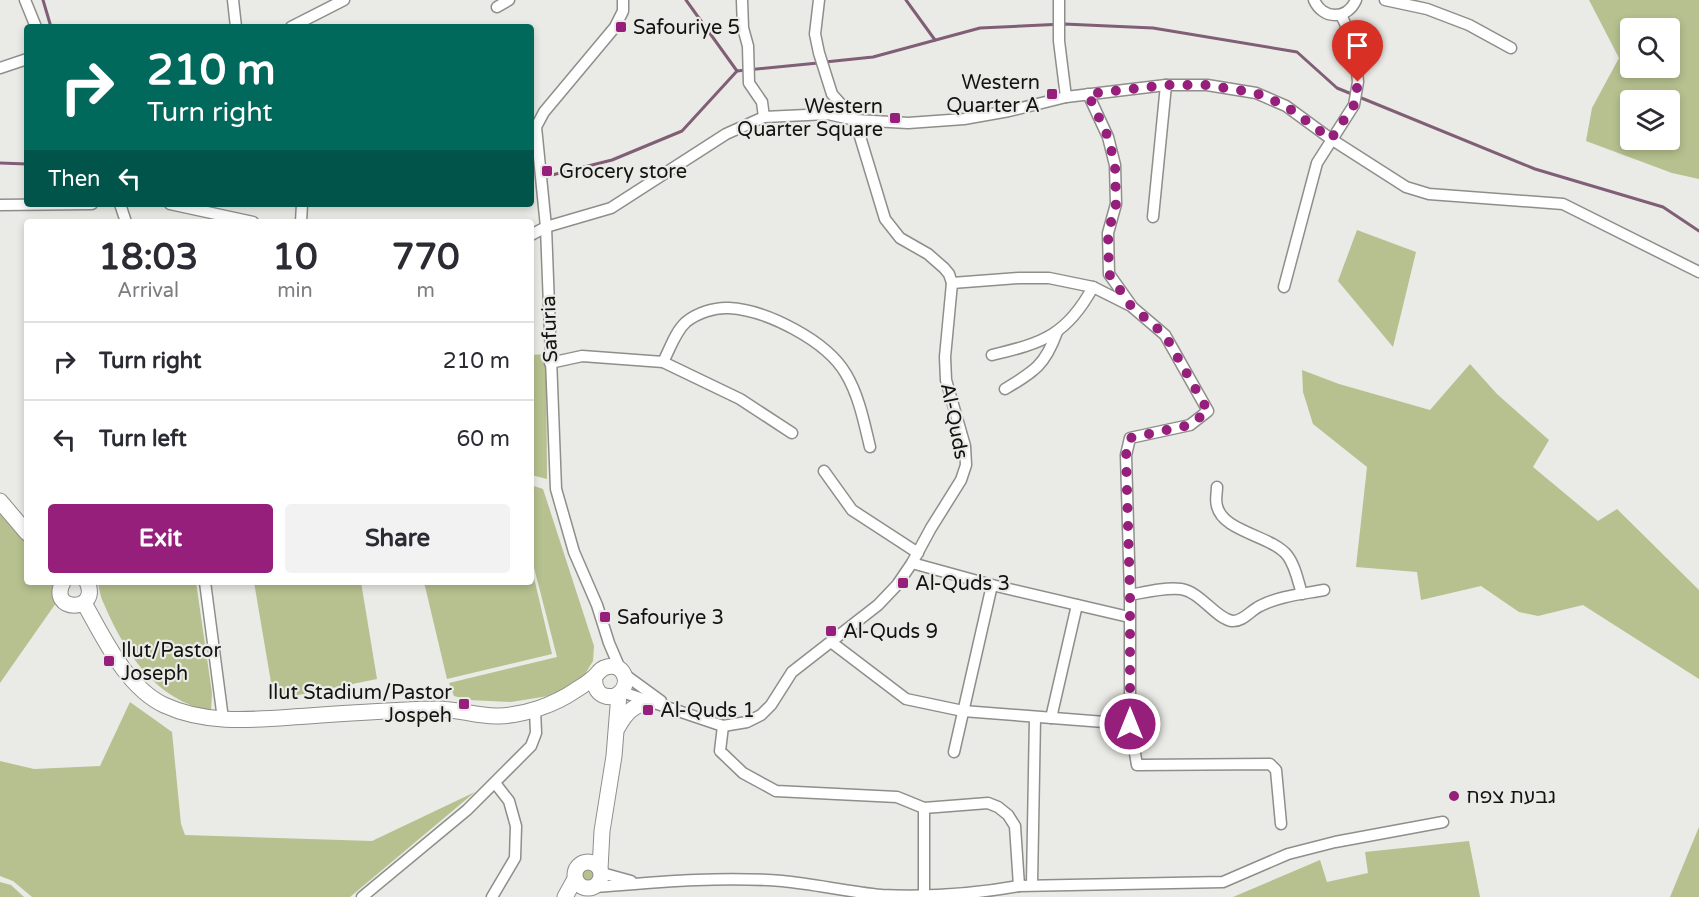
<!DOCTYPE html>
<meta charset="utf-8">
<style>
:root{--surface:#fff;--page:#f2f2f3;--text:#2b2b33;--muted:#7c7c81;--line:#e1e1e2;--accent:#951f7b}
body{margin:0;font-family:"Varela Round",Heebo,sans-serif;background:var(--page);color:var(--text);height:100vh;display:flex;flex-direction:column;font-size:22px;white-space:nowrap}
*{box-sizing:border-box;margin:0}
p{font-size:20px;color:var(--muted)}
.icon{flex:none;width:33px;height:33px;fill:none;stroke:currentColor;stroke-width:2;stroke-linecap:round;stroke-linejoin:round}
.map{position:relative;flex:1;overflow:hidden}
.sheet{position:absolute;left:24px;top:219px;width:510px;height:366px;display:flex;flex-direction:column;background:var(--surface);border-radius:6px;box-shadow:0 3px 9px #0003}
.sheet>*{flex:none}
.guide{position:absolute;left:24px;top:24px;width:510px;height:183px;border-radius:6px;box-shadow:0 3px 9px #0003;background:#00695c;color:#fff;overflow:hidden}
.controls{position:absolute;left:1620px;top:18px;display:grid;gap:12px}
.controls a{display:grid;place-items:center;width:60px;height:60px;border-radius:6px;background:var(--surface);box-shadow:0 3px 9px #0003;font-size:30px}
.pin{position:absolute;display:grid;place-items:center;width:51px;height:51px;color:#fff;margin:-62px -26px;border-radius:50% 50% 50% 0;rotate:-45deg;box-shadow:0 0 6px #0007}
.pin .icon{rotate:45deg}
.me{position:absolute;width:66px;margin:-33px;rotate:0deg;stroke-linejoin:round;filter:drop-shadow(0 0 4px #0008)}
.turn{display:flex;align-items:center;gap:21px;height:126px;padding:0 24px;font-size:27px}
.turn .icon{width:78px;height:78px;stroke-width:2.5}
.turn b{display:block;font-size:42px;line-height:51px}
.then{display:flex;align-items:center;height:57px;padding:0 24px;background:#0003;gap:12px;font-size:22px}
.eta{display:flex;justify-content:space-evenly;align-items:center;height:102px;text-align:center}
.eta b{font-size:36px;font-weight:700;line-height:42px}
.button{display:flex;gap:12px;margin-top:auto;padding:12px 24px}
.button a{flex:1;height:69px;border-radius:6px;background:var(--accent);color:#fff;font-size:24px;font-weight:700;line-height:69px;text-align:center}
.button a+a{background:var(--page);color:var(--text)}
ul{padding:0;list-style:none}
li{display:flex;align-items:center;gap:18px;height:78px;padding:0 24px;border-top:2px solid var(--line)}
li div{flex:1}
li b{display:block;font-size:22px}
li em{font-style:normal}
.map>svg:first-child{display:block}
.green{fill:#b6c18f;fill-rule:evenodd}
.lines{fill:none;stroke-linecap:round;stroke-linejoin:round}
.stream{stroke:#805e75;stroke-width:3}
.street-casing{stroke:#8e8f8a;stroke-width:13}
.secondary-casing{stroke:#8e8f8a;stroke-width:17}
.street{stroke:#fff;stroke-width:10}
.secondary{stroke:#fff;stroke-width:15}
.route{stroke:#951f7b;stroke-width:10;stroke-dasharray:0 18}
.poi-dot{fill:#951f7b;stroke:#eaebe6;stroke-width:2}
.labels{text-anchor:middle;stroke-width:4.5;stroke-linejoin:round;paint-order:stroke}
.poi-label{font-size:20px;fill:#131412;stroke:#eaebe6;text-anchor:start}
.street-label{font-size:20px;fill:#131412;stroke:#eaebe6}
</style>
<div class="map">
<svg width="1699" height="897" viewBox="0 0 1699 897">
<rect width="100%" height="100%" fill="#eaebe6"/>
<g class="green">
<path d="M 1589,0 L 1699,0 L 1699,179 L 1672,173 L 1586,141 L 1592,108 L 1619,58 ZM 1630,28 L 1670,28 L 1670,68 L 1630,68 ZM 1670,100 L 1670,140 L 1630,140 L 1630,100 Z"/>
<polygon points="1357,230 1416,252 1393,347 1338,281"/>
<polygon points="546,354 547,479 531,475 531,355"/>
<polygon points="1470,364 1497,394 1549,440 1533,467 1598,521 1617,509 1699,590 1699,679 1583,605 1538,616 1519,612 1481,586 1421,600 1417,572 1356,567 1367,467 1313,424 1303,392 1302,370 1339,384 1430,410"/>
<polygon points="531,485 543,489 594,646 593,661 582,679 561,694 511,702 469,700 454,696 449,683 557,657 531,556"/>
<polygon points="0,509 27,541 27,582 55,582 63,593 0,683"/>
<polygon points="531,565 552,654 447,679 424,582 531,582"/>
<path d="M 97,582 L 196,582 L 212,693 L 211,711 C 155,700 125,653 104,604 C 100,597 100,589 97,582 Z"/>
<polygon points="254,582 361,582 377,679 274,700"/>
<polygon points="130,702 172,732 181,824 185,835 372,841 475,792 350,897 32,897 13,881 0,876 0,761 34,769 100,766"/>
<polygon points="1699,827 1699,897 1670,897"/>
<polygon points="1469,841 1480,897 1233,897 1320,860 1327,882 1368,873 1365,852"/>
<circle cx="588" cy="874" r="8"/>
<polygon points="0,882 11,885 24,897 0,897"/>
</g>
<g class="lines">
<g class="stream">
<polyline points="43,0 51,27"/>
<polyline points="686,0 737,71"/>
<polyline points="906,0 935,40"/>
<polyline points="825,62 873,57 980,28 1064,24 1153,28 1297,52 1337,88 1535,169 1663,207 1699,231"/>
<polyline points="0,163 27,164"/>
<polyline points="544,177 612,160 682,131 737,71 818,63"/>
</g>
<defs>
<g id="street">
<polyline points="25,0 36,27"/>
<polyline points="233,0 236,27"/>
<polyline points="742,0 743,28 748,46 749,83 762,102 764,117"/>
<polyline points="1059,0 1059,41 1066,97"/>
<path d="M 1314,0 C 1323,20 1347,20 1356,0"/>
<polyline points="1385,0 1427,9 1469,25 1511,48"/>
<polyline points="497,7 509,0"/>
<polyline points="291,27 344,0"/>
<polyline points="0,68 27,59"/>
<polyline points="1088,94 1108,137 1115,165 1116,204 1108,233 1109,274 1131,305"/>
<polyline points="120,204 126,222"/>
<polyline points="170,204 253,222"/>
<polyline points="0,205 92,204"/>
<polyline points="1153,217 1166,85"/>
<polyline points="301,222 302,204"/>
<polyline points="531,235 546,227 611,208 726,134 764,117 828,114 855,120 908,123 964,119 1009,111 1066,97 1166,85 1207,85 1256,93 1286,106 1331,139 1406,187 1429,194 1563,204 1699,272"/>
<polyline points="952,283 1019,278 1049,278 1093,287 1131,306 1165,335 1208,411 1190,425 1130,438 1126,455 1130,595 1130,724"/>
<polyline points="1284,287 1317,163 1354,105 1358,82 1356,60 1351,36 1341,15"/>
<path d="M 992,355 C 1043,343 1067,335 1093,287"/>
<path d="M 663,362 C 670,349 675,332 686,322 C 697,313 715,307 729,308 C 767,310 827,341 846,374 C 859,396 864,422 870,447"/>
<polyline points="550,363 582,356 663,362 740,399 792,433"/>
<path d="M 1005,389 C 1035,371 1045,365 1057,332"/>
<polyline points="824,471 852,510 918,553"/>
<path d="M 1217,487 C 1217,493 1215,500 1217,506 C 1223,532 1270,535 1287,555 C 1295,565 1298,581 1302,594"/>
<polyline points="912,563 992,585 1129,617"/>
<polyline points="205,582 223,719"/>
<path d="M 1130,595 C 1146,592 1165,587 1181,589 C 1201,592 1215,618 1232,621 C 1243,622 1251,610 1260,606 C 1279,596 1303,594 1324,590"/>
<polyline points="831,642 906,699 963,711 1130,724 1137,765 1270,764 1276,770 1281,824"/>
<polyline points="621,671 609,643 597,605 574,552 556,489 546,227 536,127 544,112 615,27 623,11 623,0"/>
<polyline points="624,674 661,701"/>
<polyline points="622,692 723,726 747,722 761,715 771,705 792,672 878,605 897,585 912,563 931,528 961,480 966,465 965,446 946,380 945,357 952,283 949,274 944,268 928,254 900,238 885,219 855,120 832,94 819,53 815,34 819,0"/>
<polyline points="1051,718 1077,605"/>
<polyline points="723,726 720,751 743,773 776,791 897,797 924,808 988,803 998,807 1008,815 1015,826 1019,886 1223,882 1288,854 1335,842 1443,822"/>
<polyline points="954,752 992,585"/>
<polyline points="602,873 631,881"/>
<polyline points="1032,884 1035,717"/>
<path d="M 594,887 C 657,882 719,876 782,881 C 815,884 848,892 882,895 C 927,897 975,894 1019,886"/>
<polyline points="924,895 924,808"/>
<polyline points="362,897 467,810 531,746 536,733 535,710"/>
<polyline points="492,897 515,858 516,826 509,801 495,783"/>
</g>
<g id="secondary">
<polyline points="0,501 27,533"/>
<path d="M 63,582 C 47,613 101,613 87,582"/>
<path d="M 84,603 C 104,638 126,687 164,705 C 209,726 259,719 308,716 C 350,713 393,710 435,709 C 456,708 477,717 499,716 C 525,715 554,705 576,690 C 582,686 589,682 594,677 C 598,674 599,670 604,668 C 623,659 635,686 615,696 C 601,699 593,690 595,676"/>
<path d="M 618,727 C 626,712 634,705 651,701"/>
<circle cx="588" cy="875" r="13"/>
<polyline points="600,869 602,831 614,756 619,694"/>
<polyline points="565,897 575,879"/>
</g>
</defs>
<use href="#street" class="street-casing"/>
<use href="#secondary" class="secondary-casing"/>
<use href="#street" class="street"/>
<use href="#secondary" class="secondary"/>
</g>
<g class="lines">
<polyline class="route" points="1130,724 1130,595 1126,455 1130,438 1190,425 1208,411 1165,335 1131,306 1109,274 1108,233 1116,204 1115,165 1108,137 1088,94 1166,85 1207,85 1256,93 1286,106 1331,139 1354,105 1358,82"/>
</g>
<g class="poi-dot">
<rect x="615" y="21" width="12" height="12" rx="3"/>
<rect x="1046" y="88" width="12" height="12" rx="3"/>
<rect x="889" y="112" width="12" height="12" rx="3"/>
<rect x="541" y="165" width="12" height="12" rx="3"/>
<rect x="897" y="577" width="12" height="12" rx="3"/>
<rect x="599" y="611" width="12" height="12" rx="3"/>
<rect x="825" y="625" width="12" height="12" rx="3"/>
<rect x="103" y="655" width="12" height="12" rx="3"/>
<rect x="458" y="698" width="12" height="12" rx="3"/>
<rect x="642" y="704" width="12" height="12" rx="3"/>
<circle cx="1454" cy="796" r="6"/>
</g>
<g class="labels">
<g class="poi-label">
<text x="633" y="34">Safouriye 5</text>
<text x="1040" y="89" text-anchor="end">Western<tspan x="1040" dy="23">Quarter A</tspan></text>
<text x="883" y="113" text-anchor="end">Western<tspan x="883" dy="23">Quarter Square</tspan></text>
<text x="559" y="178">Grocery store</text>
<text x="915" y="590">Al-Quds 3</text>
<text x="617" y="624">Safouriye 3</text>
<text x="843" y="638">Al-Quds 9</text>
<text x="121" y="657">Ilut/Pastor<tspan x="121" dy="23">Joseph</tspan></text>
<text x="452" y="699" text-anchor="end">Ilut Stadium/Pastor<tspan x="452" dy="23">Jospeh</tspan></text>
<text x="660" y="717">Al-Quds 1</text>
<text x="1466" y="803">גבעת צפח</text>
</g>
<g class="street-label">
<text transform="translate(549 329) rotate(-92)" y="7">Safuria</text>
<text transform="translate(955 421) rotate(79)" y="7">Al-Quds</text>
</g>
</g>
</svg>
<div class="controls">
<a><svg class="icon" aria-label="search" viewBox="0 0 24 24"><circle cx="10" cy="10" r="6"/><path d="M15 15l6 6"/></svg></a>
<a><svg class="icon" aria-label="layers" viewBox="0 0 24 24"><path d="M12 4l9 5-9 5-9-5zM3 14l9 5 9-5"/></svg></a>
</div>
<div class="pin" style="left:1358px;top:82px;background:#d93025"><svg class="icon" aria-label="arrive" viewBox="0 0 24 24"><path d="M6 21V4h12l-3 4 3 4H6"/></svg></div>
<svg class="me" style="left:1130px;top:724px" viewBox="-20 -20 40 40"><circle r="17" fill="#951f7b" stroke="#fff" stroke-width="3"/><path d="M0-11L8 9 0 5-8 9z" fill="#fff"/></svg>
<div class="guide">
<div class="turn"><svg class="icon" aria-label="right" viewBox="0 0 24 24"><path d="M7 20v-9h11M14 6l5 5-5 5"/></svg><div><b>210 m</b>Turn right</div></div>
<div class="then">Then<svg class="icon" aria-label="left" viewBox="0 0 24 24"><path d="M17 20v-9H6M10 6l-5 5 5 5"/></svg></div>
</div>
<section class="sheet">
<div class="eta">
<div><b>18:03</b><p>Arrival</p></div>
<div><b>10</b><p>min</p></div>
<div><b>770</b><p>m</p></div>
</div>
<ul>
<li><svg class="icon" aria-label="right" viewBox="0 0 24 24"><path d="M7 20v-9h11M14 6l5 5-5 5"/></svg><div><b>Turn right</b></div><em>210 m</em></li>
<li><svg class="icon" aria-label="left" viewBox="0 0 24 24"><path d="M17 20v-9H6M10 6l-5 5 5 5"/></svg><div><b>Turn left</b></div><em>60 m</em></li>
</ul>
<div class="button"><a>Exit</a><a>Share</a></div>
</section>
</div>
